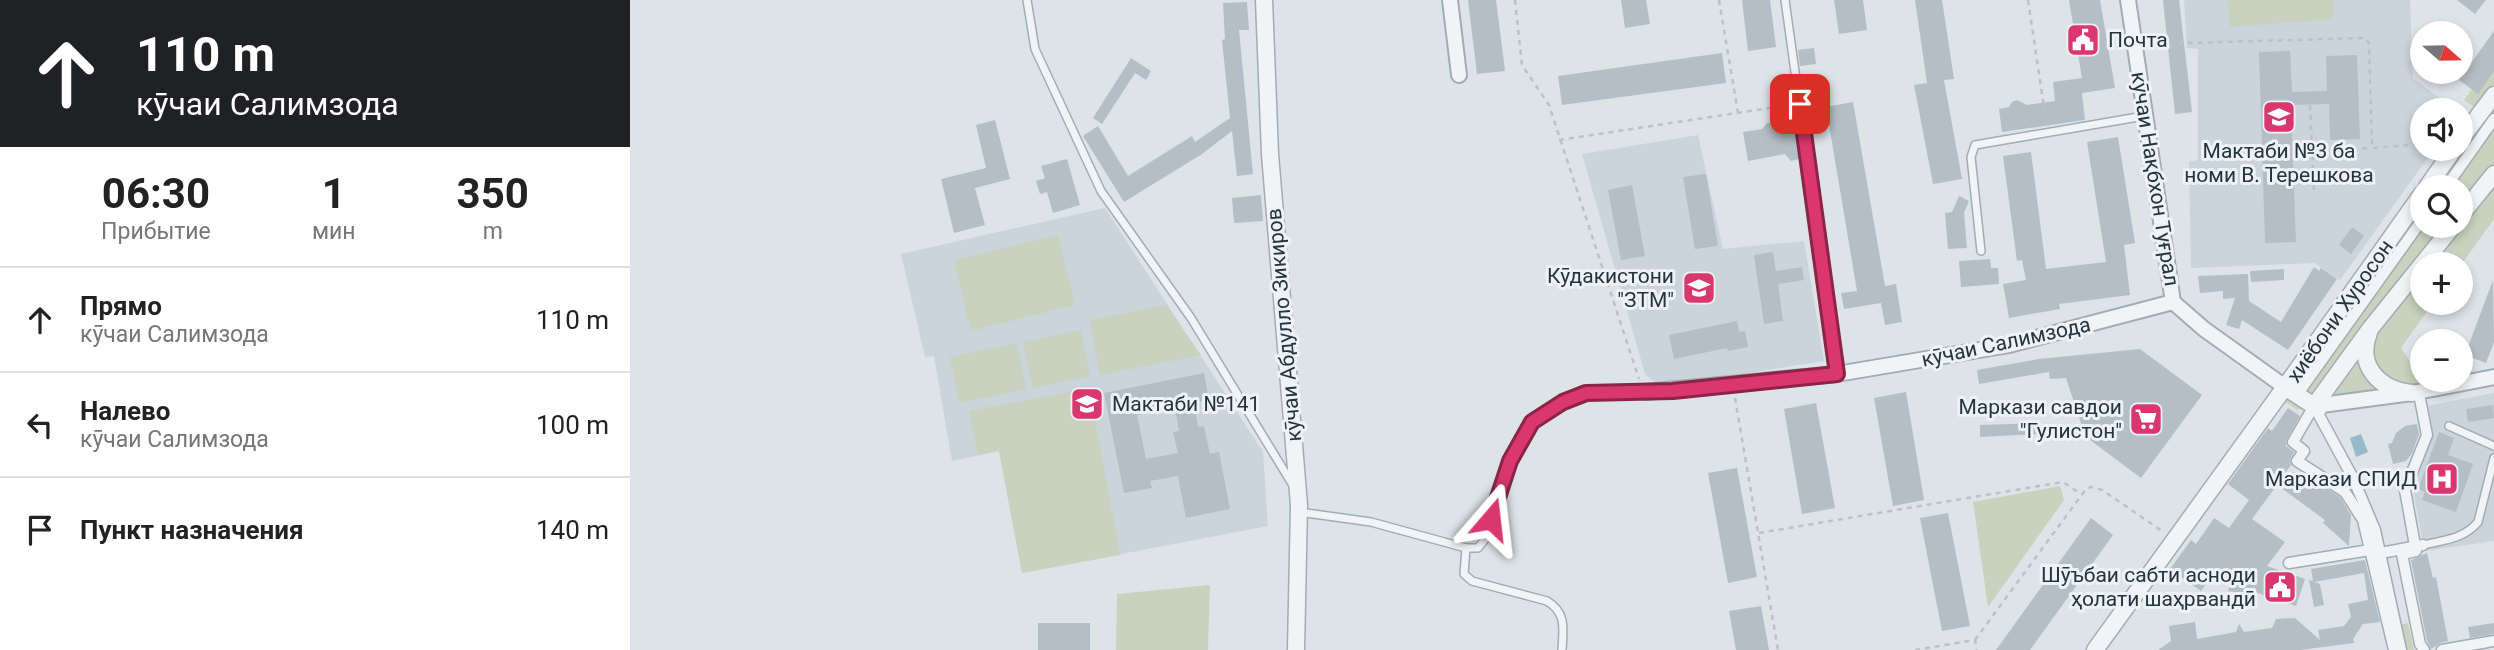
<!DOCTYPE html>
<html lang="ru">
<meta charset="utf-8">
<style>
:root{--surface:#fff;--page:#f2f2f2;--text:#222;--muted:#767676;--line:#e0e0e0}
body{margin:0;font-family:Roboto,sans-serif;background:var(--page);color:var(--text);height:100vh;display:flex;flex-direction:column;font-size:26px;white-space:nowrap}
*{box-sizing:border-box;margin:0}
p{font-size:23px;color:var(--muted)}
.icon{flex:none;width:38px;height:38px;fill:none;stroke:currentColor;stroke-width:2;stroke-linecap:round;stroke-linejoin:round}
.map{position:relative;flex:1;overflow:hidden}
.side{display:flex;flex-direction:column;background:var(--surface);width:630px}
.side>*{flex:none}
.top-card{background:#202124;color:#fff;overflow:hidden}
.needle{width:46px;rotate:110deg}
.tools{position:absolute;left:1780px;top:21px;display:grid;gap:14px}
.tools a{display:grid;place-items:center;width:63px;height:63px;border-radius:50%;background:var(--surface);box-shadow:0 4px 10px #0003;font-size:35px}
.pin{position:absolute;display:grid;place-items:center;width:60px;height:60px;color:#fff;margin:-30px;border-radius:14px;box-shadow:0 4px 10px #0006}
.me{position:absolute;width:77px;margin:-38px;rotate:17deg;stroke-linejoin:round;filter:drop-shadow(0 0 5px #0008)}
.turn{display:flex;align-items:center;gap:24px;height:147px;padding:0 21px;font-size:32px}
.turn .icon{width:91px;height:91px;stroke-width:2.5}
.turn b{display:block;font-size:49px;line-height:60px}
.eta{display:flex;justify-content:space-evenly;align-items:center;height:119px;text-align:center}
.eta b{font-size:42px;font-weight:700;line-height:49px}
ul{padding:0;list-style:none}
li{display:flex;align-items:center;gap:21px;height:105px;padding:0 21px;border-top:2px solid var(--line)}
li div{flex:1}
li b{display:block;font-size:26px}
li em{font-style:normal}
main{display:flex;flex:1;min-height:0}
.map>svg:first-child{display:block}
.built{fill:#cbd3db}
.green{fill:#c7d3be}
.water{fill:#95bacc}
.building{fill:#b4bec6;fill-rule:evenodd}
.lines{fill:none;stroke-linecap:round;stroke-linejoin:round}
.service-casing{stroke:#a2acb2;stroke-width:10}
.pedestrian-casing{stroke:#a2acb2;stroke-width:13}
.minor-casing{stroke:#a2acb2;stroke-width:18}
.tertiary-casing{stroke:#a2acb2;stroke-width:19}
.path{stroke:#bbc2c7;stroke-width:2.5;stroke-dasharray:5 5;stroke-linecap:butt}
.service{stroke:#f0f4f6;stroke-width:7}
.pedestrian{stroke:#f0f4f6;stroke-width:10}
.minor{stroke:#f0f4f6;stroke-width:14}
.tertiary{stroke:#f0f4f6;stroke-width:16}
.route-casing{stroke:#8d2448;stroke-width:18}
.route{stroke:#d9376e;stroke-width:12}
.labels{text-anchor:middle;stroke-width:6;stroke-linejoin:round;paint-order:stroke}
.poi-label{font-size:21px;fill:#253440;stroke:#edf2f6;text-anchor:end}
.street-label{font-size:21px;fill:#253440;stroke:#edf2f6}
</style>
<main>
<section class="side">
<div class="top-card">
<div class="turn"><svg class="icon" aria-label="ahead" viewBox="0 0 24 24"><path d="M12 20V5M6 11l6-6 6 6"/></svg><div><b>110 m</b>кӯчаи Салимзода</div></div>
</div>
<div class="eta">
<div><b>06:30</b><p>Прибытие</p></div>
<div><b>1</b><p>мин</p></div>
<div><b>350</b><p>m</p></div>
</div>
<ul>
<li><svg class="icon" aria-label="ahead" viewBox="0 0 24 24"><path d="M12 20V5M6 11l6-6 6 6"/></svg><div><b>Прямо</b><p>кӯчаи Салимзода</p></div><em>110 m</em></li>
<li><svg class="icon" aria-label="left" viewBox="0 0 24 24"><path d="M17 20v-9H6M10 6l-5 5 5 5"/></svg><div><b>Налево</b><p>кӯчаи Салимзода</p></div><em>100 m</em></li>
<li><svg class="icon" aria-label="arrive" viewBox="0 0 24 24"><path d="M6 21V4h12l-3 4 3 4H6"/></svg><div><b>Пункт назначения</b></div><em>140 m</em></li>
</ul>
</section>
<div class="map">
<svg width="1864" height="650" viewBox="0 0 1864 650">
<rect width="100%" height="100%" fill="#dde4e8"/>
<g class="built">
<polygon points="1554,0 1780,0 1783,78 1826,110 1792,110 1792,149 1804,149 1710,280 1684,263 1561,268 1559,162 1568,160 1568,49 1557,48"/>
<polygon points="1068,135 1093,249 1174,241 1194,361 1030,387 1015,374 952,154"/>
<polygon points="475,208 633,452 638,526 392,573 369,451 322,461 304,356 295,357 271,254"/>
<polygon points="1864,393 1864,541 1794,551 1783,489 1803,437 1796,406"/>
</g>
<g class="green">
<polygon points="1598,0 1703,0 1704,19 1600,27"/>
<polygon points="1864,59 1864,219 1831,265 1792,264 1792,303 1803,303 1771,348 1794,382 1667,410 1651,399 1792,205 1792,226 1830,226 1830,187 1805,187 1857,116 1834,100"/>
<polygon points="428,235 445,305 341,331 324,260"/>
<polygon points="536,305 571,355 470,375 460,320"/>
<polygon points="451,330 460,376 403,388 393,342"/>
<polygon points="387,343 396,389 329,403 320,357"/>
<polygon points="459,388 490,555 392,573 369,451 348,455 339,411"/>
<polygon points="1430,486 1434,500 1358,607 1343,502"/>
<polygon points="580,585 578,650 486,650 487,594"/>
<polygon points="1778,623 1784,650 1774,650 1769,625"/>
</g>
<polygon class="water" points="1731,434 1738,452 1726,457 1720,438"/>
<g class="building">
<polygon points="838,0 866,0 875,71 847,74"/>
<polygon points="991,0 1016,0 1020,24 995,28"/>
<polygon points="1112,0 1140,0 1146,47 1118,51"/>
<polygon points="1204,0 1233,0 1237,30 1209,34"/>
<polygon points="1285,0 1312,0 1324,79 1314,80 1332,179 1303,184 1284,85 1297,83"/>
<polygon points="1439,0 1470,0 1485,88 1452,93 1455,120 1372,132 1369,109 1379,107 1382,102 1387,100 1397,105 1425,101 1423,82 1452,78"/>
<polygon points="1533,0 1549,0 1562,112 1545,114"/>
<polygon points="1827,0 1856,0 1845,14"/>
<polygon points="617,2 619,30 609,30 623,174 607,176 602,131 572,154 494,202 453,136 468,126 498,176 562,136 565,142 600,118 592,40 595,39 593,3"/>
<polygon points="1864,31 1864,71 1848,94 1829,80"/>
<polygon points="1184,48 1186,64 1170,66 1168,50"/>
<polygon points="1660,51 1662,92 1697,91 1696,56 1727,55 1730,139 1700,140 1699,104 1661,105 1666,242 1635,243 1629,52"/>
<polygon points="1092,53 1096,83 932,105 928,76"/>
<polygon points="501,58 521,71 516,80 505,73 472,124 463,118"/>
<polygon points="1223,102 1255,286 1266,284 1272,322 1255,325 1251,303 1214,309 1211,293 1227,291 1196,107"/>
<polygon points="365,120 380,179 345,188 355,225 324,233 311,179 356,168 346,125"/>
<polygon points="1137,123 1140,123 1144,127 1164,123 1170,156 1169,159 1161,161 1155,154 1118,161 1113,132 1132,129"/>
<polygon points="1488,137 1505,243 1494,245 1500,295 1429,304 1430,309 1379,318 1373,284 1396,280 1392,260 1387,261 1373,156 1401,152 1416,269 1476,262 1457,142"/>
<polygon points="437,159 450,205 423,213 417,192 410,194 406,181 415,178 411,166"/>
<polygon points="1076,174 1088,246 1065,249 1053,177"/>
<polygon points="1002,185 1015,256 991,260 978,190"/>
<polygon points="631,195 633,221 604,223 602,198"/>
<polygon points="1329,196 1339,201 1334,213 1337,248 1318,249 1315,213 1322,212"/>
<polygon points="1722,227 1734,236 1721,254 1709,245"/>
<polygon points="1143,252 1146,271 1172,267 1174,280 1148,284 1153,321 1134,324 1124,255"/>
<polygon points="1360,259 1361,268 1368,268 1369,284 1331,287 1329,261"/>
<polygon points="1684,267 1689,271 1691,268 1707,279 1658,350 1612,320 1609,329 1596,325 1605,298 1593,299 1593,291 1570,293 1568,276 1618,274 1619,301 1651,322"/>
<polygon points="1654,269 1654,280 1621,282 1620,271"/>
<polygon points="1863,280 1864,342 1856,363 1835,355"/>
<polygon points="1107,321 1109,332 1115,331 1118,347 1098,351 1097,348 1044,359 1039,335"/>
<polygon points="1510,349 1572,395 1511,478 1452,434 1454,432 1436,378 1420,379 1419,372 1349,384 1347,370 1409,359"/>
<path d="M 574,373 L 579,400 L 564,403 L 568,427 L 574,426 L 580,454 L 589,452 L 600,509 L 556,518 L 548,476 L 520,481 L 522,488 L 494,493 L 474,393 ZM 545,408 L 549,431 L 543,432 L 548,453 L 516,459 L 507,415 Z"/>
<polygon points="1276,392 1294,500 1263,506 1244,398"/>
<polygon points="1186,403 1205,508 1172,514 1154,409"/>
<polygon points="1863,405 1864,418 1838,422 1836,409"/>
<polygon points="1658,408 1670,416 1656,441 1656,446 1664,452 1660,460 1661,465 1655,473 1671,472 1710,497 1721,515 1719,546 1693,523 1695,520 1647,485 1622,519 1655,542 1637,566 1675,579 1666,606 1619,590 1615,594 1598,591 1601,581 1586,569 1571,591 1540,569 1561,540 1566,544 1584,518 1599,528 1619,500 1598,484 1638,428 1642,431"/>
<polygon points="1410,423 1411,434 1350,437 1350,425"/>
<polygon points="1787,424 1789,434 1782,453 1776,461 1763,464 1758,444 1762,443 1766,433 1775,426"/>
<polygon points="1809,432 1824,438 1818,455 1843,464 1826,512 1792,500 1795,492 1788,489"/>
<polygon points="1107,468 1127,577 1098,583 1078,473"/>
<polygon points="1318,513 1340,626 1312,631 1290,518"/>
<polygon points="1461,518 1483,535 1400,650 1366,650"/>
<polygon points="1797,553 1803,578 1806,577 1818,641 1810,643 1801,649 1797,641 1781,560"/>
<polygon points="1735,560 1750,622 1733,624 1723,639 1724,643 1670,650 1528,650 1541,641 1539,626 1565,622 1567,639 1606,632 1609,624 1614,632 1642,628 1646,619 1665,618 1690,640 1688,630 1714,626 1721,617 1718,604 1738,600 1734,573 1684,582 1690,584 1694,605 1684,607 1679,580 1683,581 1681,569"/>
<polygon points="1131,606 1139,650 1106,650 1099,611"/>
<rect x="408" y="623" width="52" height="27"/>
<polygon points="1864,623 1864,634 1840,638 1838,627"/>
</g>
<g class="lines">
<defs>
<g id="service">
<polyline points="397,0 405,49 471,191 561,318 664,487"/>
<polyline points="1155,0 1207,373"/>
<polyline points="1351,251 1341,157 1345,145 1514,116"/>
<polyline points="1819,426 1864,446"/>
<polyline points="669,512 741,522 836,548 848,548 856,538 880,461 902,422 934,403 956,393 1015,392"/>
<path d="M 1793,545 C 1814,540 1834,539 1848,522 L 1864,458"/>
<path d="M 836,548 L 834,574 L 842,581 L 917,601 C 937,613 933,629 932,650"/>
</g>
<g id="pedestrian">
<polyline points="1816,187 1864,119"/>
<polyline points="1667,395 1792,220"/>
<polyline points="1782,395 1789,394 1797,435 1775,490 1786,551 1772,554 1790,644 1794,650"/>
<polyline points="1684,406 1723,478 1745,530 1771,650"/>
<polyline points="1691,410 1681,411 1663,442 1674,451 1667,461 1715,492 1733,520 1764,650"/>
<polyline points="1751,553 1793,545"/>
<polyline points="1659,563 1746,549"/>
<polyline points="1812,650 1864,641"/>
</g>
<g id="minor">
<polyline points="820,0 829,75"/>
<polyline points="1498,0 1543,302 1574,329 1655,387"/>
<polyline points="1015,392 1207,374 1379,345 1543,302"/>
<polyline points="1684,406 1782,393 1864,377"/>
</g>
<g id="tertiary">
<polyline points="634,0 640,154 669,505 666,650"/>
<polyline points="1830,140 1864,95"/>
<polyline points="1797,187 1824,149"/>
<polyline points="1792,194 1655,387 1684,406 1740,329 1823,226"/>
<polyline points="1830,216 1864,174"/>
<path d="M 1739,333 C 1726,366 1750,390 1782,393"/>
<polyline points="1465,650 1655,387"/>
</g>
</defs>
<use href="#service" class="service-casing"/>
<use href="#pedestrian" class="pedestrian-casing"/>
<use href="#minor" class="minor-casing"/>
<use href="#tertiary" class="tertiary-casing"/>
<g class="path">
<polyline points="885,0 892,65 919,105 1009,379"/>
<polyline points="1089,0 1108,113"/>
<polyline points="1398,0 1416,121"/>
<polyline points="1518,47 1556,43 1735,38 1739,43 1742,148 1792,144"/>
<polyline points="1680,105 1684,191"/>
<polyline points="929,140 1160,105"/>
<polyline points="1682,151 1742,148"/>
<polyline points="1105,398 1148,650"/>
<polyline points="1129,533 1433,482 1451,494"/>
<polyline points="1345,640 1456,489 1461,487 1472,490 1532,531"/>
<polyline points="1285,650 1345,640 1347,650"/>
</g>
<use href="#service" class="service"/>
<use href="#pedestrian" class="pedestrian"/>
<use href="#minor" class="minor"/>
<use href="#tertiary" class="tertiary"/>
</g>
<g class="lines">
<defs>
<polyline id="route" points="861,519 880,461 902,422 933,402 956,393 1043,391 1207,374 1170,104"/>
</defs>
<use href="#route" class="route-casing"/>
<use href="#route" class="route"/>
</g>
<defs>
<symbol id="civic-square" viewBox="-11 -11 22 22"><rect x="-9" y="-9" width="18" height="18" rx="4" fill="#d9376e" stroke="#edf2f6"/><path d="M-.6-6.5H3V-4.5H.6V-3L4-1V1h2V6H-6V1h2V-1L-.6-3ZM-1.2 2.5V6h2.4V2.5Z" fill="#fff"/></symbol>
<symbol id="school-square" viewBox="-11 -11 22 22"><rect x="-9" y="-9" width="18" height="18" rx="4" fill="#d9376e" stroke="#edf2f6"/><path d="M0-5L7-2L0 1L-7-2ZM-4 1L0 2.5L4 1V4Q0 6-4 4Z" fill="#fff"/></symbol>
<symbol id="supermarket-square" viewBox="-11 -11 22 22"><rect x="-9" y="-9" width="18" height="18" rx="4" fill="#d9376e" stroke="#edf2f6"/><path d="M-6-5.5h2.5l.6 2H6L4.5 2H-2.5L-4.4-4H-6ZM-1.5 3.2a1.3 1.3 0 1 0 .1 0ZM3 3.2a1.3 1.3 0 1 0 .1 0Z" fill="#fff"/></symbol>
<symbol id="hospital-square" viewBox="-11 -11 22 22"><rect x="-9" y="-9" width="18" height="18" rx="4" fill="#d9376e" stroke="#edf2f6"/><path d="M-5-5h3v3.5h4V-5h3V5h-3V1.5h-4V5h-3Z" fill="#fff"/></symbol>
</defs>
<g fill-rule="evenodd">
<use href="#civic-square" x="1434" y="21" width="38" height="38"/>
<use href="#school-square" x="1630" y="98" width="38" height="38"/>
<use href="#school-square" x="1050" y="269" width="38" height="38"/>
<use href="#school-square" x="438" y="385" width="38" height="38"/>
<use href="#supermarket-square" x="1497" y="400" width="38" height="38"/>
<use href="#hospital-square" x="1793" y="460" width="38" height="38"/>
<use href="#civic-square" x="1631" y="568" width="38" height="38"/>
</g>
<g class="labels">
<g class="poi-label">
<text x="1478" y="47" text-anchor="start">Почта</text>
<text x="1649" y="158" text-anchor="middle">Мактаби №3 ба<tspan x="1649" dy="24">номи В. Терешкова</tspan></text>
<text x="1044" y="283">Кӯдакистони<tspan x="1044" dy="24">"ЗТМ"</tspan></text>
<text x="482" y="411" text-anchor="start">Мактаби №141</text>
<text x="1492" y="414">Маркази савдои<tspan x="1492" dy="24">"Гулистон"</tspan></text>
<text x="1787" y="486">Маркази СПИД</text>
<text x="1626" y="582">Шӯъбаи сабти асноди<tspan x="1626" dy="24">ҳолати шаҳрвандӣ</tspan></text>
</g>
<g class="street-label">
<text transform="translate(1525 179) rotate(81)" y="7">кӯчаи Нақбхон Туғрал</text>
<text transform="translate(1710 311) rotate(-55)" y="7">хиёбони Хуросон</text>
<text transform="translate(654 325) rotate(-95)" y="7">кӯчаи Абдулло Зикиров</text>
<text transform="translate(1376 342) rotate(-12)" y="7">кӯчаи Салимзода</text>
</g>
</g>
</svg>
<div class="tools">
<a><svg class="needle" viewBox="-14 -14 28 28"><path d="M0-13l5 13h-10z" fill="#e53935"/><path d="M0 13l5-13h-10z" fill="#767676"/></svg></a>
<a><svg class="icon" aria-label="sound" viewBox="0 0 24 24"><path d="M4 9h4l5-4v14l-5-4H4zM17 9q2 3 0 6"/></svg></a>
<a><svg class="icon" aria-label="search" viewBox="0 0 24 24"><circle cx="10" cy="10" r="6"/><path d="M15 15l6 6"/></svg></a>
<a>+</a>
<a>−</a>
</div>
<div class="pin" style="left:1170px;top:104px;background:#d93025"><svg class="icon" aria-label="arrive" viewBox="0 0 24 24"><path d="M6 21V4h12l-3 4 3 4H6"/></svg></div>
<svg class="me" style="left:861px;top:519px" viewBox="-20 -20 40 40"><path d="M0-17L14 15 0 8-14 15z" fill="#d9376e" stroke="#fff" stroke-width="4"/></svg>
</div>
</main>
